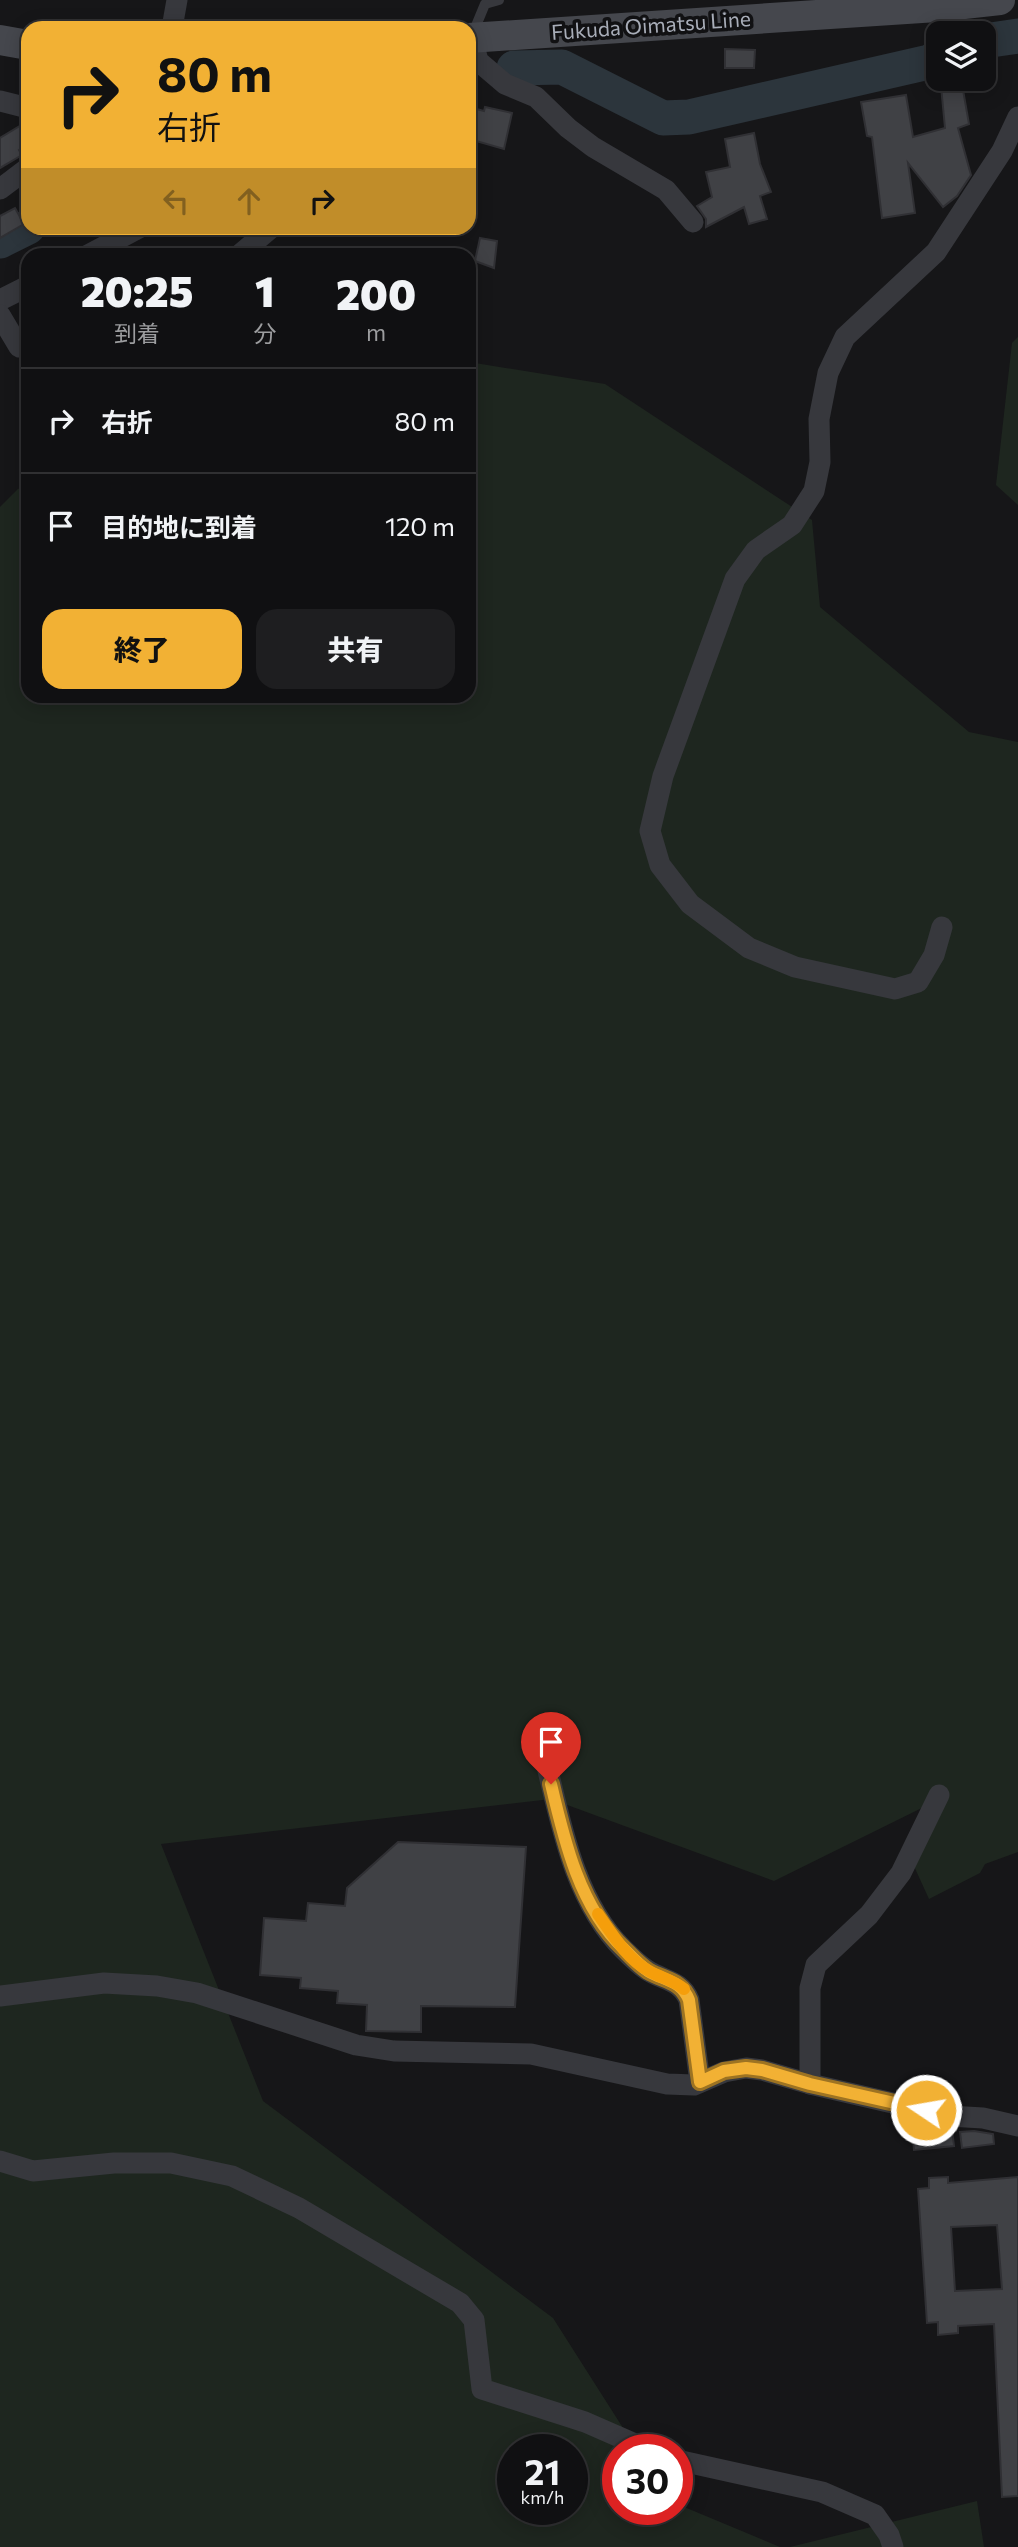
<!DOCTYPE html>
<html lang="ja">
<meta charset="utf-8">
<style>
:root{--surface:#101012;--page:#1e1e20;--text:#f1f3f6;--muted:#9c9d9f;--line:#303032;--accent:#f2b134}
body{margin:0;font-family:Commissioner,"Noto Sans JP",sans-serif;background:var(--page);color:var(--text);height:100vh;display:flex;flex-direction:column;font-size:26px;white-space:nowrap}
*{box-sizing:border-box;margin:0}
p{font-size:23px;color:var(--muted)}
.icon{flex:none;width:38px;height:38px;fill:none;stroke:currentColor;stroke-width:2;stroke-linecap:round;stroke-linejoin:round}
.map{position:relative;flex:1;overflow:hidden}
.panel{position:absolute;left:21px;top:248px;width:455px;height:455px;display:flex;flex-direction:column;background:var(--surface);border-radius:21px;box-shadow:0 4px 18px #0003,0 0 0 2px var(--line)}
.panel>*{flex:none}
.hud{position:absolute;left:21px;top:21px;width:455px;height:214px;border-radius:21px;box-shadow:0 4px 18px #0003,0 0 0 2px var(--line);background:#f2b134;color:#111;overflow:hidden}
.controls{position:absolute;left:926px;top:21px;display:grid;gap:14px}
.controls a{display:grid;place-items:center;width:70px;height:70px;border-radius:14px;background:var(--surface);box-shadow:0 4px 18px #0003,0 0 0 2px var(--line);font-size:35px}
.speed{position:absolute;left:497px;top:2434px;display:flex;gap:14px;font-size:35px;font-weight:700;text-align:center}
.speed>*{display:grid;place-content:center;width:91px;height:91px;border-radius:50%;background:var(--surface);box-shadow:0 4px 18px #0003,0 0 0 2px var(--line);line-height:1}
.speed small{font-size:18px;font-weight:400}
.speed .limit{border:10px solid #d22;background:#fff;color:#111}
.pin{position:absolute;display:grid;place-items:center;width:60px;height:60px;color:#fff;margin:-72px -30px;border-radius:50% 50% 50% 0;rotate:-45deg;box-shadow:0 0 7px #0007}
.pin .icon{rotate:45deg}
.me{position:absolute;width:77px;margin:-38px;rotate:282deg;stroke-linejoin:round;filter:drop-shadow(0 0 5px #0008)}
.turn{display:flex;align-items:center;gap:24px;height:147px;padding:0 21px;font-size:32px}
.turn .icon{width:91px;height:91px;stroke-width:2.5}
.turn b{display:block;font-size:49px;line-height:60px}
.lanes{display:flex;align-items:center;height:66px;padding:0 21px;background:#0003;justify-content:center;gap:35px;direction:ltr}
.lanes .off{opacity:.35}
.eta{display:flex;justify-content:space-evenly;align-items:center;height:119px;text-align:center}
.eta b{font-size:42px;font-weight:800;line-height:49px}
.button{display:flex;gap:14px;margin-top:auto;padding:14px 21px}
.button a{flex:1;height:80px;border-radius:21px;background:var(--accent);color:#111;font-size:28px;font-weight:800;line-height:80px;text-align:center}
.button a+a{background:var(--page);color:var(--text)}
ul{padding:0;list-style:none}
li{display:flex;align-items:center;gap:21px;height:105px;padding:0 21px;border-top:2px solid var(--line)}
li div{flex:1}
li b{display:block;font-size:26px}
li em{font-style:normal}
.map>svg:first-child{display:block}
.green{fill:#1e261f;fill-rule:evenodd}
.lines{fill:none;stroke-linecap:round;stroke-linejoin:round}
.river{stroke:#2c353c;stroke-width:35}
.building{fill:#404145;stroke:#303034;stroke-width:2;fill-rule:evenodd}
.lane{stroke:#37383d;stroke-width:10}
.street{stroke:#37383d;stroke-width:21}
.secondary{stroke:#45474d;stroke-width:30}
.route-casing{stroke:#9d7322;stroke-width:18}
.route{stroke:#f2b134;stroke-width:12}
.slow{stroke:#f59e0b;stroke-width:12}
.labels{text-anchor:middle;stroke-width:7;stroke-linejoin:round;paint-order:stroke}
.street-label{font-size:21px;fill:#a8adb8;stroke:#111113}
</style>
<div class="map">
<svg width="1018" height="2547" viewBox="0 0 1018 2547">
<rect width="100%" height="100%" fill="#161618"/>
<g class="green">
<polygon points="1018,337 1018,505 996,485 1012,343"/>
<path d="M 469,362 L 605,384 L 812,520 L 820,607 L 969,732 L 1018,742 L 1018,1852 L 985,1864 L 980,1873 L 929,1899 L 913,1864 L 946,1796 L 774,1881 L 551,1799 L 161,1844 L 263,2101 L 553,2318 L 637,2450 L 618,2450 L 618,2510 L 677,2510 L 677,2504 L 780,2547 L 0,2547 L 0,507 L 18,489 L 28,484 L 28,696 L 469,696 ZM 513,2450 L 572,2450 L 572,2510 L 513,2510 Z"/>
<polygon points="977,2501 984,2547 790,2547"/>
</g>
<g class="lines">
<g class="river">
<polyline points="984,41 1018,36"/>
<polyline points="514,68 562,67 663,118 689,117 929,62 938,57"/>
<polyline points="0,241 28,227"/>
</g>
</g>
<g class="building">
<polygon points="725,49 755,50 754,68 725,68"/>
<polygon points="962,84 969,124 958,128 971,175 957,196 943,207 908,163 915,213 882,218 872,137 867,136 861,102 906,95 913,137 945,128 941,86"/>
<polygon points="469,107 484,111 485,107 512,113 504,149 469,139"/>
<polygon points="28,121 28,144 19,150 22,155 0,168 0,138"/>
<polygon points="754,133 760,164 771,192 760,196 767,219 749,224 744,207 706,227 706,219 697,206 712,197 706,172 730,167 725,139"/>
<polygon points="15,208 24,224 0,238 0,216"/>
<polygon points="480,238 497,241 494,268 475,261"/>
<polygon points="398,1842 526,1847 515,2007 421,2006 421,2032 366,2031 367,2005 337,2003 338,1991 300,1988 301,1978 260,1975 264,1918 306,1921 308,1903 345,1906 347,1888"/>
<polygon points="932,2125 952,2129 954,2146 914,2150 912,2128"/>
<polygon points="974,2131 993,2134 994,2144 962,2148 960,2132"/>
<path d="M 948,2177 L 948,2183 L 1018,2177 L 1018,2496 L 1002,2497 L 994,2324 L 958,2326 L 958,2333 L 938,2335 L 938,2322 L 927,2323 L 918,2189 L 929,2188 L 929,2178 ZM 997,2225 L 1002,2289 L 955,2291 L 951,2227 Z"/>
</g>
<g class="lines">
<polyline class="lane" points="473,33 485,4 499,0"/>
<g class="street">
<polyline points="172,28 177,0"/>
<polyline points="472,38 478,61 505,84 536,97 568,128 593,147 666,190 693,222"/>
<polyline points="0,101 28,108"/>
<polyline points="0,189 28,168"/>
<polyline points="86,256 139,228"/>
<polyline points="238,256 271,228"/>
<polyline points="0,300 28,286"/>
<polyline points="0,315 19,347"/>
<polyline points="942,927 934,955 918,982 895,989 795,967 749,948 690,904 660,865 650,831 663,776 735,579 756,550 792,525 814,491 820,462 819,419 828,373 845,337 936,252 1002,151 1018,117"/>
<path d="M 546,1762 C 561,1825 575,1901 623,1949 C 630,1956 639,1965 647,1970 C 664,1981 681,1980 689,2000 L 700,2082"/>
<polyline points="0,1996 104,1983 157,1986 197,1993 356,2045 394,2051 531,2054 667,2084 694,2085 724,2072 746,2068 762,2070 810,2084 949,2116 983,2118 1018,2126"/>
<polyline points="810,2084 810,1988 816,1965 869,1915 901,1873 939,1795"/>
<polyline points="0,2161 33,2171 114,2163 171,2163 232,2176 299,2208 460,2303 474,2320 482,2389 585,2422 649,2450"/>
<polyline points="677,2460 822,2492 875,2515 889,2535 893,2547"/>
</g>
<g class="secondary">
<polyline points="469,38 937,7 1000,0"/>
<polyline points="0,40 28,45"/>
</g>
</g>
<g class="lines">
<defs>
<path id="route" d="M 551,1784 C 564,1840 580,1908 624,1949 C 631,1956 639,1965 648,1971 C 665,1981 681,1980 689,2000 L 700,2082 L 724,2071 L 746,2068 L 762,2070 L 810,2084 L 926,2110"/>
</defs>
<use href="#route" class="route-casing"/>
<use href="#route" class="route"/>
<path class="slow" d="M 598,1914 C 612,1934 627,1959 649,1971 C 661,1978 673,1980 684,1989"/>
</g>
<g class="labels">
<g class="street-label">
<text transform="translate(651 26) rotate(-4)" y="7">Fukuda Oimatsu Line</text>
</g>
</g>
</svg>
<div class="controls">
<a><svg class="icon" aria-label="layers" viewBox="0 0 24 24"><path d="M12 4l9 5-9 5-9-5zM3 14l9 5 9-5"/></svg></a>
</div>
<div class="speed"><div>21<small>km/h</small></div><div class="limit">30</div></div>
<div class="pin" style="left:551px;top:1784px;background:#d93025"><svg class="icon" aria-label="arrive" viewBox="0 0 24 24"><path d="M6 21V4h12l-3 4 3 4H6"/></svg></div>
<svg class="me" style="left:926px;top:2110px" viewBox="-20 -20 40 40"><circle r="17" fill="#f2b134" stroke="#fff" stroke-width="3"/><path d="M0-11L8 9 0 5-8 9z" fill="#fff"/></svg>
<div class="hud">
<div class="turn"><svg class="icon" aria-label="right" viewBox="0 0 24 24"><path d="M7 20v-9h11M14 6l5 5-5 5"/></svg><div><b>80 m</b>右折</div></div>
<div class="lanes"><svg class="icon off" aria-label="left" viewBox="0 0 24 24"><path d="M17 20v-9H6M10 6l-5 5 5 5"/></svg><svg class="icon off" aria-label="ahead" viewBox="0 0 24 24"><path d="M12 20V5M6 11l6-6 6 6"/></svg><svg class="icon" aria-label="right" viewBox="0 0 24 24"><path d="M7 20v-9h11M14 6l5 5-5 5"/></svg></div>
</div>
<section class="panel">
<div class="eta">
<div><b>20:25</b><p>到着</p></div>
<div><b>1</b><p>分</p></div>
<div><b>200</b><p>m</p></div>
</div>
<ul>
<li><svg class="icon" aria-label="right" viewBox="0 0 24 24"><path d="M7 20v-9h11M14 6l5 5-5 5"/></svg><div><b>右折</b></div><em>80 m</em></li>
<li><svg class="icon" aria-label="arrive" viewBox="0 0 24 24"><path d="M6 21V4h12l-3 4 3 4H6"/></svg><div><b>目的地に到着</b></div><em>120 m</em></li>
</ul>
<div class="button"><a>終了</a><a>共有</a></div>
</section>
</div>
